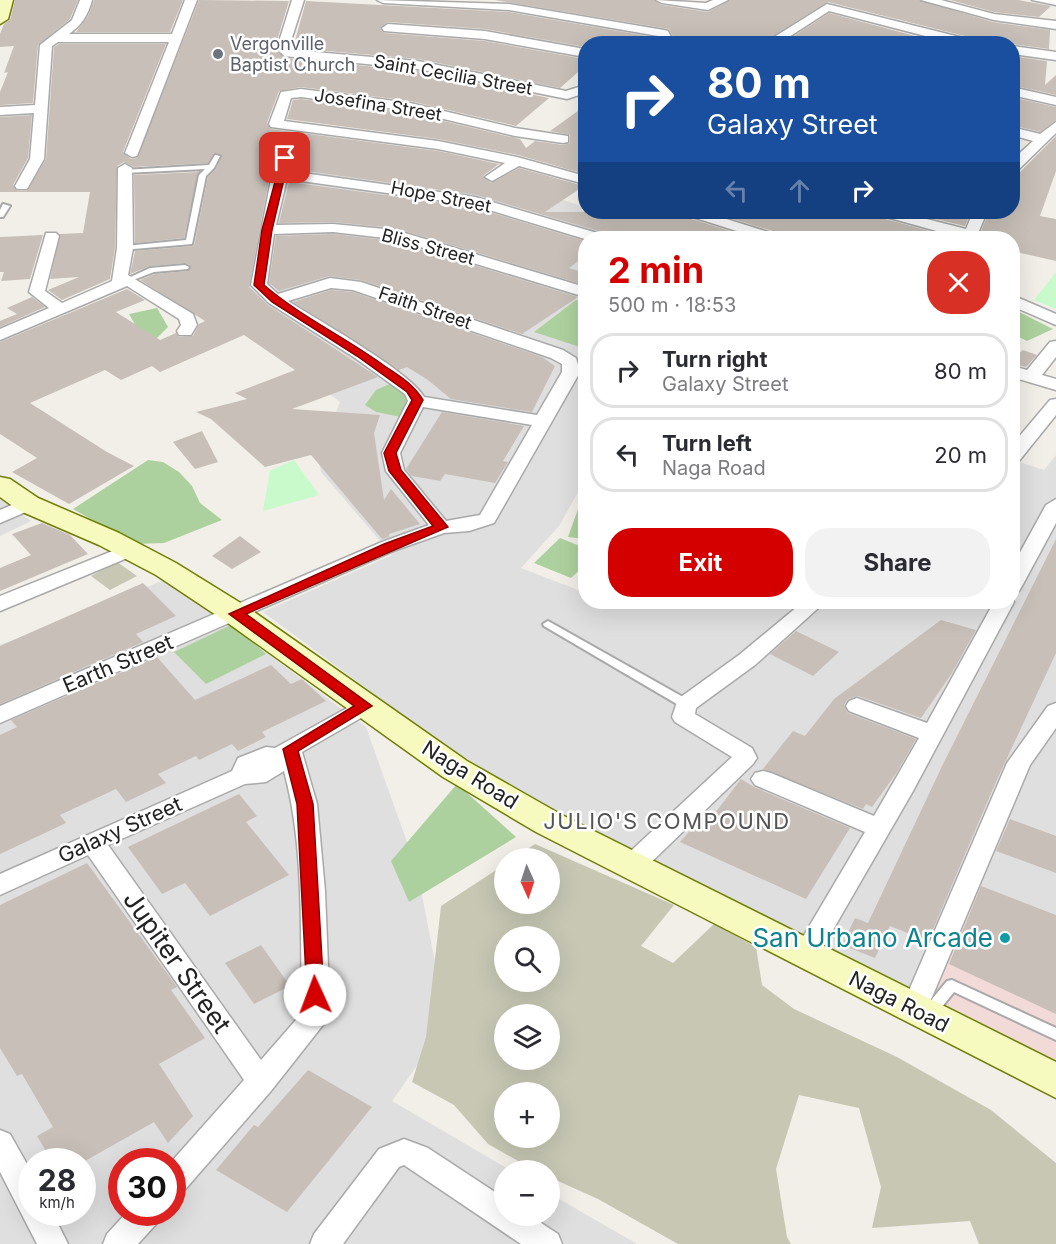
<!DOCTYPE html>
<meta charset="utf-8">
<style>
:root{--surface:#fff;--page:#f2f2f3;--text:#2b2b33;--muted:#7c7c81;--line:#e1e1e2;--accent:#d40000}
body{margin:0;font-family:Inter,sans-serif;background:var(--page);color:var(--text);height:100vh;display:flex;flex-direction:column;font-size:22px;white-space:nowrap}
*{box-sizing:border-box;margin:0}
p{font-size:20px;color:var(--muted)}
.icon{flex:none;width:33px;height:33px;fill:none;stroke:currentColor;stroke-width:2;stroke-linecap:round;stroke-linejoin:round}
.map{position:relative;flex:1;overflow:hidden}
.side{position:absolute;left:578px;top:231px;width:442px;height:378px;display:flex;flex-direction:column;background:var(--surface);border-radius:24px;box-shadow:0 6px 24px #0002}
.side>*{flex:none}
.banner{position:absolute;left:578px;top:36px;width:442px;height:183px;border-radius:24px;box-shadow:0 6px 24px #0002;background:#1a4fa0;color:#fff;overflow:hidden}
.needle{width:39px;rotate:177deg}
.fabs{position:absolute;left:494px;top:848px;display:grid;gap:12px}
.fabs a{display:grid;place-items:center;width:66px;height:66px;border-radius:50%;background:var(--surface);box-shadow:0 6px 24px #0002;font-size:30px}
.speed{position:absolute;left:18px;top:1148px;display:flex;gap:12px;font-size:30px;font-weight:700;text-align:center}
.speed>*{display:grid;place-content:center;width:78px;height:78px;border-radius:50%;background:var(--surface);box-shadow:0 6px 24px #0002;line-height:1}
.speed small{font-size:15px;font-weight:400}
.speed .limit{border:9px solid #d22;background:#fff;color:#111}
.pin{position:absolute;display:grid;place-items:center;width:51px;height:51px;color:#fff;margin:-26px;border-radius:12px;box-shadow:0 3px 9px #0006}
.me{position:absolute;width:66px;margin:-33px;rotate:358deg;stroke-linejoin:round;filter:drop-shadow(0 0 4px #0008)}
.turn{display:flex;align-items:center;gap:21px;height:126px;padding:0 30px;font-size:27px}
.turn .icon{width:78px;height:78px;stroke-width:2.5}
.turn b{display:block;font-size:42px;line-height:51px}
.lanes{display:flex;align-items:center;height:57px;padding:0 30px;background:#0003;justify-content:center;gap:30px;direction:ltr}
.lanes .off{opacity:.35}
.round{display:grid;place-items:center;flex:none;width:63px;height:63px;border-radius:24px;background:var(--page)}
.summary{display:flex;align-items:center;justify-content:space-between;height:102px;padding:0 30px}
h1{font-size:36px;font-weight:700;line-height:45px;color:var(--accent)}
.action{display:flex;gap:12px;margin-top:auto;padding:12px 30px}
.action a{flex:1;height:69px;border-radius:24px;background:var(--accent);color:#fff;font-size:24px;font-weight:700;line-height:69px;text-align:center}
.action a+a{background:var(--page);color:var(--text)}
ul{padding:0;list-style:none}
li{display:flex;align-items:center;gap:18px;height:75px;margin:0 12px 9px;padding:0 18px;border:3px solid var(--line);border-radius:24px}
li div{flex:1}
li b{display:block;font-size:22px}
li em{font-style:normal}
.map>svg:first-child{display:block}
.residential{fill:#e0dfdf;fill-rule:evenodd}
.commercial{fill:#f2dad9}
.construction{fill:#c7c7b4;fill-rule:evenodd}
.forest{fill:#add19e}
.park{fill:#c8facc}
.building{fill:#c7bfb8}
.lines{fill:none;stroke-linecap:round;stroke-linejoin:round}
.lane-casing{stroke:#a9a9a9;stroke-width:4}
.street-casing{stroke:#a9a9a9;stroke-width:3}
.secondary-casing{stroke:#707d05;stroke-width:3}
.lane{fill:#fff;fill-rule:evenodd}
.street{fill:#fff;fill-rule:evenodd}
.secondary{fill:#f7fabf;fill-rule:evenodd}
.route{fill:#d40000;stroke:#8a0000;stroke-width:1.5}
.worship-dot{fill:#6b7280;stroke:#fff;stroke-width:2}
.culture-dot{fill:#0f9aa8;stroke:#fff;stroke-width:2}
.labels{text-anchor:middle;stroke-width:5;stroke-linejoin:round;paint-order:stroke}
.far-worship-label{font-size:18px;fill:#5b616d;stroke:#fff;text-anchor:start}
.far-street-label{font-size:18px;fill:#222;stroke:#fff}
.street-label{font-size:21px;fill:#222;stroke:#fff}
.neighbourhood-label{font-size:22px;letter-spacing:1.5px;fill:#555;stroke:#fff}
.near-culture-label{font-size:26px;fill:#0d838f;stroke:#fff;text-anchor:end}
.near-street-label{font-size:26px;fill:#222;stroke:#fff}
</style>
<div class="map">
<svg width="1056" height="1244" viewBox="0 0 1056 1244">
<rect width="100%" height="100%" fill="#f2efe9"/>
<g class="residential">
<polygon points="255,144 503,181 585,207 585,212 598,212 683,238 585,238 585,480 559,526 521,568 578,590 585,583 585,602 1012,602 1013,460 1044,470 1056,455 1056,915 978,885 910,989 537,803 427,733 263,612 392,555 321,472 318,459 340,402 217,309"/>
<polygon points="0,499 31,521 0,536"/>
<path d="M 167,579 L 366,727 L 417,870 L 447,1023 L 392,1101 L 510,1170 L 504,1170 L 504,1215 L 549,1215 L 549,1193 L 637,1244 L 0,1244 L 0,645 ZM 32,1161 L 82,1161 L 82,1212 L 32,1212 ZM 122,1161 L 172,1161 L 172,1212 L 122,1212 Z"/>
</g>
<polygon class="commercial" points="978,885 1056,915 1056,1060 927,996"/>
<g class="construction">
<polygon points="117,562 137,576 110,590 91,576"/>
<path d="M 535,844 L 674,905 L 641,946 L 673,963 L 714,924 L 756,947 L 762,985 L 794,1009 L 897,1057 L 991,1110 L 1056,1163 L 1056,1244 L 979,1244 L 970,1221 L 872,1228 L 881,1187 L 859,1108 L 799,1095 L 776,1169 L 787,1237 L 791,1244 L 678,1244 L 598,1199 L 549,1177 L 549,1170 L 534,1170 L 488,1144 L 454,1105 L 412,1082 L 426,1037 L 441,906 L 504,865 L 504,903 L 549,903 L 549,858 L 514,858 ZM 504,936 L 549,936 L 549,981 L 504,981 ZM 504,1014 L 549,1014 L 549,1059 L 504,1059 ZM 504,1092 L 549,1092 L 549,1137 L 504,1137 Z"/>
</g>
<g class="forest">
<polygon points="576,300 585,303 583,348 534,332"/>
<polygon points="157,308 168,327 148,347 129,314"/>
<polygon points="1013,309 1053,329 1027,341 1013,334"/>
<polygon points="394,382 410,394 408,413 401,417 376,412 365,405 376,390"/>
<polygon points="148,460 163,462 179,472 192,486 200,503 222,520 164,543 134,544 73,509"/>
<polygon points="585,490 585,539 568,537"/>
<polygon points="560,538 585,548 585,565 571,578 534,563"/>
<polygon points="233,624 266,654 206,684 174,652"/>
<polygon points="457,784 516,837 409,902 391,861"/>
</g>
<g class="park">
<polygon points="1056,272 1056,309 1034,300"/>
<polygon points="294,460 319,495 263,511 270,471"/>
</g>
<g class="building">
<polygon points="15,0 78,0 70,19 38,45 33,103 0,105 0,92 8,72 4,73 14,46 0,47 0,34 4,24 10,20"/>
<polygon points="94,0 183,0 170,32 76,32 88,16"/>
<polygon points="199,0 289,1 275,47 284,58 418,71 549,98 516,126 410,101 301,87 279,91 267,123 271,129 438,151 499,164 483,176 491,183 519,168 584,186 545,212 682,212 685,217 753,238 608,238 605,233 476,195 292,169 294,157 284,152 276,157 270,174 249,287 268,305 378,377 292,409 380,415 374,433 384,500 391,489 420,524 389,534 389,537 382,539 311,455 265,467 211,419 196,412 247,399 235,393 295,370 244,335 160,372 152,366 121,380 105,370 30,403 107,452 134,466 69,504 12,472 37,458 0,434 0,342 127,289 145,300 116,312 160,340 176,333 179,337 193,336 199,324 205,321 140,280 155,274 188,271 190,265 185,263 150,266 130,274 135,251 194,246 208,177 216,169 222,155 214,153 208,163 134,167 124,162 117,166 115,248 110,279 62,300 48,290 79,277 50,279 60,234 83,233 90,192 0,192 0,117 32,115 28,158 13,185 17,191 27,191 46,159 54,47 59,44 166,44 123,152 131,159 137,158"/>
<polygon points="495,0 654,0 662,5 708,12 730,0 919,0 993,22 1050,30 1049,49 1012,44 980,44 977,39 828,2 761,44 667,44 673,37 669,29"/>
<polygon points="950,0 1018,0 1051,6 1039,17 994,12"/>
<polygon points="306,1 509,12 653,37 646,44 615,39 611,44 585,44 585,47 485,29 388,22 380,28 384,33 485,41 585,59 585,66 560,88 418,59 293,48"/>
<polygon points="829,13 945,44 832,44 794,36"/>
<polygon points="1012,56 1047,61 1045,85 1056,75 1056,95 1012,85"/>
<polygon points="1012,97 1056,107 1056,120 1040,132 1012,125"/>
<polygon points="301,99 410,113 520,139 526,148 535,141 563,145 570,143 570,135 550,131 585,106 585,174 518,155 438,139 287,119 293,100"/>
<polygon points="1056,136 1056,171 1040,216 1056,219 1056,261 1012,251 1012,238 978,238 989,212 1012,212 1012,174 1019,173"/>
<polygon points="199,172 184,238 135,243 134,175"/>
<polygon points="289,182 473,207 585,241 585,256 569,268 585,273 585,285 395,228 333,222 279,223"/>
<polygon points="710,212 875,212 878,217 955,238 783,238 779,233"/>
<polygon points="906,212 971,212 965,226"/>
<polygon points="333,234 394,241 578,297 522,334 361,280 329,276 279,291 269,283 276,236"/>
<polygon points="43,235 30,279 1,281 4,272 0,272 0,237"/>
<polygon points="331,290 353,292 542,357 555,366 532,412 451,399 428,380 407,367 399,370 293,302"/>
<polygon points="32,297 45,307 0,327 0,321 17,314 7,308"/>
<polygon points="1023,350 1037,355 1026,367 1012,364 1012,359"/>
<polygon points="442,412 524,426 503,461 508,462 495,483 445,474 440,481 412,476 406,469"/>
<polygon points="202,431 218,462 195,469 173,442"/>
<polygon points="42,523 70,535 88,554 0,591 0,568 31,555 12,534"/>
<polygon points="240,536 261,552 232,569 212,556"/>
<polygon points="1056,539 1056,653 995,784 928,941 890,926 875,958 842,945 855,918 868,923 944,762"/>
<polygon points="143,583 176,616 136,634 143,642 0,704 0,646"/>
<polygon points="941,620 976,630 952,673 921,718 858,696 848,699 844,705 848,713 916,739 897,772 872,807 866,804 863,809 763,769 793,731 805,736 834,699"/>
<polygon points="796,631 839,652 813,676 770,654"/>
<polygon points="157,657 195,700 271,665 291,684 302,679 326,701 262,732 266,737 238,751 232,744 199,760 196,756 158,774 166,783 126,802 116,789 60,815 66,823 0,854 0,735 17,727 11,720"/>
<polygon points="741,779 754,787 850,828 806,899 680,842 708,810 715,813"/>
<polygon points="239,794 257,816 246,822 289,875 210,916 185,883 162,894 128,847"/>
<polygon points="1010,819 1056,836 1056,873 996,851"/>
<polygon points="87,863 177,987 171,990 205,1038 159,1064 193,1116 168,1143 154,1122 85,1161 52,1161 37,1136 53,1127 22,1074 17,1076 0,1048 0,905"/>
<polygon points="981,886 1056,915 1056,1014 949,964"/>
<polygon points="261,945 290,986 254,1004 225,963"/>
<polygon points="308,1070 372,1107 287,1212 216,1170 254,1125 258,1127"/>
</g>
<g class="lines">
<defs>
<g id="lane">
<polygon points="215,155 220,156 214,168 206,176 192,244 122,250 121,248 125,246 186,240 199,175 205,169 125,173 121,171 123,170 209,165"/>
<polygon points="3,204 10,206 3,217 0,217 0,210"/>
<polygon points="185,265 189,267 188,269 154,272 128,282 124,280 150,268"/>
<polygon points="548,621 690,701 692,704 686,708 682,707 544,626 543,624"/>
<polygon points="952,980 1056,1028 1056,1040 954,992 933,1018 928,1020 923,1018 921,1014 923,1010 947,981"/>
</g>
<g id="street">
<path d="M 80,0 L 92,0 C 88,15 82,25 69,34 L 172,34 L 185,0 L 197,0 L 137,156 L 132,157 L 125,153 L 169,42 L 58,42 L 52,46 L 44,159 L 27,189 L 17,189 L 15,186 L 30,159 L 34,113 L 0,115 L 0,107 L 35,105 L 40,45 L 72,20 Z"/>
<polygon points="292,0 304,0 289,47 292,50 418,61 566,91 585,85 585,93 567,99 418,69 284,56 277,48"/>
<polygon points="377,0 509,4 664,30 668,31 671,37 663,44 648,44 658,36 509,10 383,3"/>
<polygon points="656,0 706,3 713,0 728,0 708,10 662,3"/>
<polygon points="921,0 941,0 994,14 1056,21 1056,29 994,20"/>
<polygon points="1032,0 1056,0 1056,5"/>
<polygon points="827,4 976,41 978,44 956,44 829,11 789,37 811,44 763,44"/>
<polygon points="388,24 485,31 585,49 585,57 485,39 384,31 382,28"/>
<polygon points="1012,46 1056,52 1056,60 1012,54"/>
<polygon points="1012,87 1056,97 1056,105 1012,95"/>
<polygon points="301,89 410,103 515,128 568,136 568,142 563,143 515,136 410,111 301,97 291,98 284,121 438,141 517,157 585,176 585,184 519,166 492,181 485,177 505,163 438,149 271,127 269,124 281,92"/>
<polygon points="1056,122 1056,133 1017,171 1012,172 1012,160 1033,141 1012,135 1012,127 1040,134"/>
<path d="M 285,154 L 292,158 L 289,171 L 475,197 L 604,235 L 606,238 L 585,239 L 473,205 L 287,179 L 276,225 L 333,224 L 395,230 L 585,287 L 585,297 L 394,239 L 333,232 L 274,234 L 267,284 L 278,294 L 330,278 L 361,282 L 563,350 L 576,358 L 580,372 L 494,523 L 469,531 L 444,533 L 396,550 L 0,723 L 0,706 L 382,542 L 429,525 L 386,471 L 382,453 L 408,401 L 405,394 L 355,358 L 269,303 L 251,285 L 272,174 L 278,158 ZM 331,288 L 353,290 L 551,358 L 562,364 L 562,372 L 537,415 L 424,397 C 411,372 316,319 288,301 ZM 423,407 L 532,425 L 480,515 L 446,521 L 404,470 L 400,453 Z"/>
<polygon points="125,164 132,168 133,248 128,275 193,314 197,325 191,335 179,335 177,331 181,325 179,319 127,286 0,340 0,329 49,308 29,292 46,233 56,233 59,236 45,291 62,303 112,281 117,248 118,168"/>
<polygon points="684,212 704,212 778,235 781,238 759,238 686,215"/>
<polygon points="877,212 899,212 966,229 973,212 987,212 976,238 962,238 879,215"/>
<polygon points="1012,295 1056,314 1056,325 1012,306"/>
<polygon points="1056,341 1056,357 1042,375 1056,379 1056,390 1012,377 1012,366 1027,370 1050,342"/>
<polygon points="1056,399 1056,415 1019,461 1012,462 1012,445 1050,400"/>
<polygon points="28,498 38,504 35,508 0,523 0,510"/>
<polygon points="1056,499 1056,523 1022,586 1019,591 1012,592 1012,567 1046,505"/>
<polygon points="130,544 137,546 140,550 137,554 0,611 0,596"/>
<polygon points="1012,599 1014,602 913,791 815,961 806,964 797,961 793,954 797,947 865,832 755,785 751,779 755,773 763,771 771,773 874,816 919,738 849,711 846,706 849,701 857,698 865,701 927,723 994,602 1012,602"/>
<polygon points="803,602 825,602 755,665 696,708 695,714 752,748 757,758 753,764 639,874 630,876 621,874 618,867 621,860 732,757 675,722 672,717 678,699 739,655"/>
<path d="M 365,698 L 373,701 L 376,706 L 373,711 L 302,752 L 317,804 L 325,891 L 330,1016 L 271,1091 L 182,1193 L 172,1196 L 172,1161 L 244,1080 L 88,855 L 0,895 L 0,874 L 232,771 L 238,758 L 266,747 L 275,748 ZM 284,771 C 305,849 300,933 302,1013 L 261,1060 L 108,845 L 245,784 L 266,782 Z"/>
<polygon points="1056,703 1056,728 1030,765 927,1009 924,1017 914,1020 904,1017 901,1009 1007,763 1048,706"/>
<polygon points="0,1130 10,1134 32,1173 32,1212 52,1212 68,1244 37,1244 0,1172"/>
<polygon points="404,1139 428,1148 504,1198 504,1215 529,1215 558,1234 562,1244 521,1244 404,1165 399,1167 343,1244 310,1244 314,1234 379,1149"/>
<polygon points="127,1212 162,1212 158,1222 138,1244 103,1244 107,1234"/>
</g>
<g id="secondary">
<polygon points="0,0 13,0 8,19 0,24"/>
<polygon points="0,477 10,479 38,498 119,533 176,563 247,607 467,761 560,814 1056,1062 1056,1098 536,832 443,777 225,621 156,575 99,545 18,510 0,497"/>
</g>
</defs>
<use href="#lane" class="lane-casing"/>
<use href="#street" class="street-casing"/>
<use href="#secondary" class="secondary-casing"/>
<use href="#lane" class="lane"/>
<use href="#street" class="street"/>
<use href="#secondary" class="secondary"/>
</g>
<path class="route" d="M 282,156 L 289,158 L 272,230 L 264,285 C 301,317 347,338 386,367 C 401,377 414,385 423,400 L 396,453 L 401,470 L 448,527 L 246,614 L 372,706 L 298,751 L 313,804 L 324,995 L 322,1000 L 309,1000 L 307,995 L 297,804 L 283,749 L 354,706 L 229,614 L 384,544 L 433,526 L 389,471 L 384,453 L 412,400 L 407,392 L 357,356 L 272,302 L 254,285 L 262,230 Z"/>
<circle class="worship-dot" cx="218" cy="54" r="6"/>
<circle class="culture-dot" cx="1005" cy="938" r="6"/>
<g class="labels">
<g class="far-worship-label">
<text x="230" y="50">Vergonville<tspan x="230" dy="21">Baptist Church</tspan></text>
</g>
<g class="far-street-label">
<text transform="translate(453 75) rotate(10)" y="6">Saint Cecilia Street</text>
<text transform="translate(378 105) rotate(9)" y="6">Josefina Street</text>
<text transform="translate(441 197) rotate(11)" y="6">Hope Street</text>
<text transform="translate(428 247) rotate(15)" y="6">Bliss Street</text>
<text transform="translate(425 308) rotate(19)" y="6">Faith Street</text>
</g>
<g class="street-label">
<text transform="translate(118 664) rotate(-23)" y="7">Earth Street</text>
<text transform="translate(470 775) rotate(32)" y="7">Naga Road</text>
<text transform="translate(120 830) rotate(-24)" y="7">Galaxy Street</text>
<text transform="translate(899 1002) rotate(27)" y="7">Naga Road</text>
</g>
<g class="neighbourhood-label">
<text x="667" y="829">JULIO'S COMPOUND</text>
</g>
<g class="near-culture-label">
<text x="993" y="947">San Urbano Arcade</text>
</g>
<g class="near-street-label">
<text transform="translate(177 962) rotate(55)" y="9">Jupiter Street</text>
</g>
</g>
</svg>
<div class="fabs">
<a><svg class="needle" viewBox="-14 -14 28 28"><path d="M0-13l5 13h-10z" fill="#e53935"/><path d="M0 13l5-13h-10z" fill="#7c7c81"/></svg></a>
<a><svg class="icon" aria-label="search" viewBox="0 0 24 24"><circle cx="10" cy="10" r="6"/><path d="M15 15l6 6"/></svg></a>
<a><svg class="icon" aria-label="layers" viewBox="0 0 24 24"><path d="M12 4l9 5-9 5-9-5zM3 14l9 5 9-5"/></svg></a>
<a>+</a>
<a>−</a>
</div>
<div class="speed"><div>28<small>km/h</small></div><div class="limit">30</div></div>
<div class="pin" style="left:285px;top:158px;background:#d93025"><svg class="icon" aria-label="arrive" viewBox="0 0 24 24"><path d="M6 21V4h12l-3 4 3 4H6"/></svg></div>
<svg class="me" style="left:315px;top:995px" viewBox="-20 -20 40 40"><circle r="19" fill="#fff"/><path d="M0-13L10 11 0 6-10 11z" fill="#d40000"/></svg>
<div class="banner">
<div class="turn"><svg class="icon" aria-label="right" viewBox="0 0 24 24"><path d="M7 20v-9h11M14 6l5 5-5 5"/></svg><div><b>80 m</b>Galaxy Street</div></div>
<div class="lanes"><svg class="icon off" aria-label="left" viewBox="0 0 24 24"><path d="M17 20v-9H6M10 6l-5 5 5 5"/></svg><svg class="icon off" aria-label="ahead" viewBox="0 0 24 24"><path d="M12 20V5M6 11l6-6 6 6"/></svg><svg class="icon" aria-label="right" viewBox="0 0 24 24"><path d="M7 20v-9h11M14 6l5 5-5 5"/></svg></div>
</div>
<section class="side">
<div class="summary"><div><h1>2 min</h1><p>500 m · 18:53</p></div><a class="round" style="background:#d93025;color:#fff"><svg class="icon" aria-label="close" viewBox="0 0 24 24"><path d="M6 6l12 12M18 6L6 18"/></svg></a></div>
<ul>
<li><svg class="icon" aria-label="right" viewBox="0 0 24 24"><path d="M7 20v-9h11M14 6l5 5-5 5"/></svg><div><b>Turn right</b><p>Galaxy Street</p></div><em>80 m</em></li>
<li><svg class="icon" aria-label="left" viewBox="0 0 24 24"><path d="M17 20v-9H6M10 6l-5 5 5 5"/></svg><div><b>Turn left</b><p>Naga Road</p></div><em>20 m</em></li>
</ul>
<div class="action"><a>Exit</a><a>Share</a></div>
</section>
</div>
